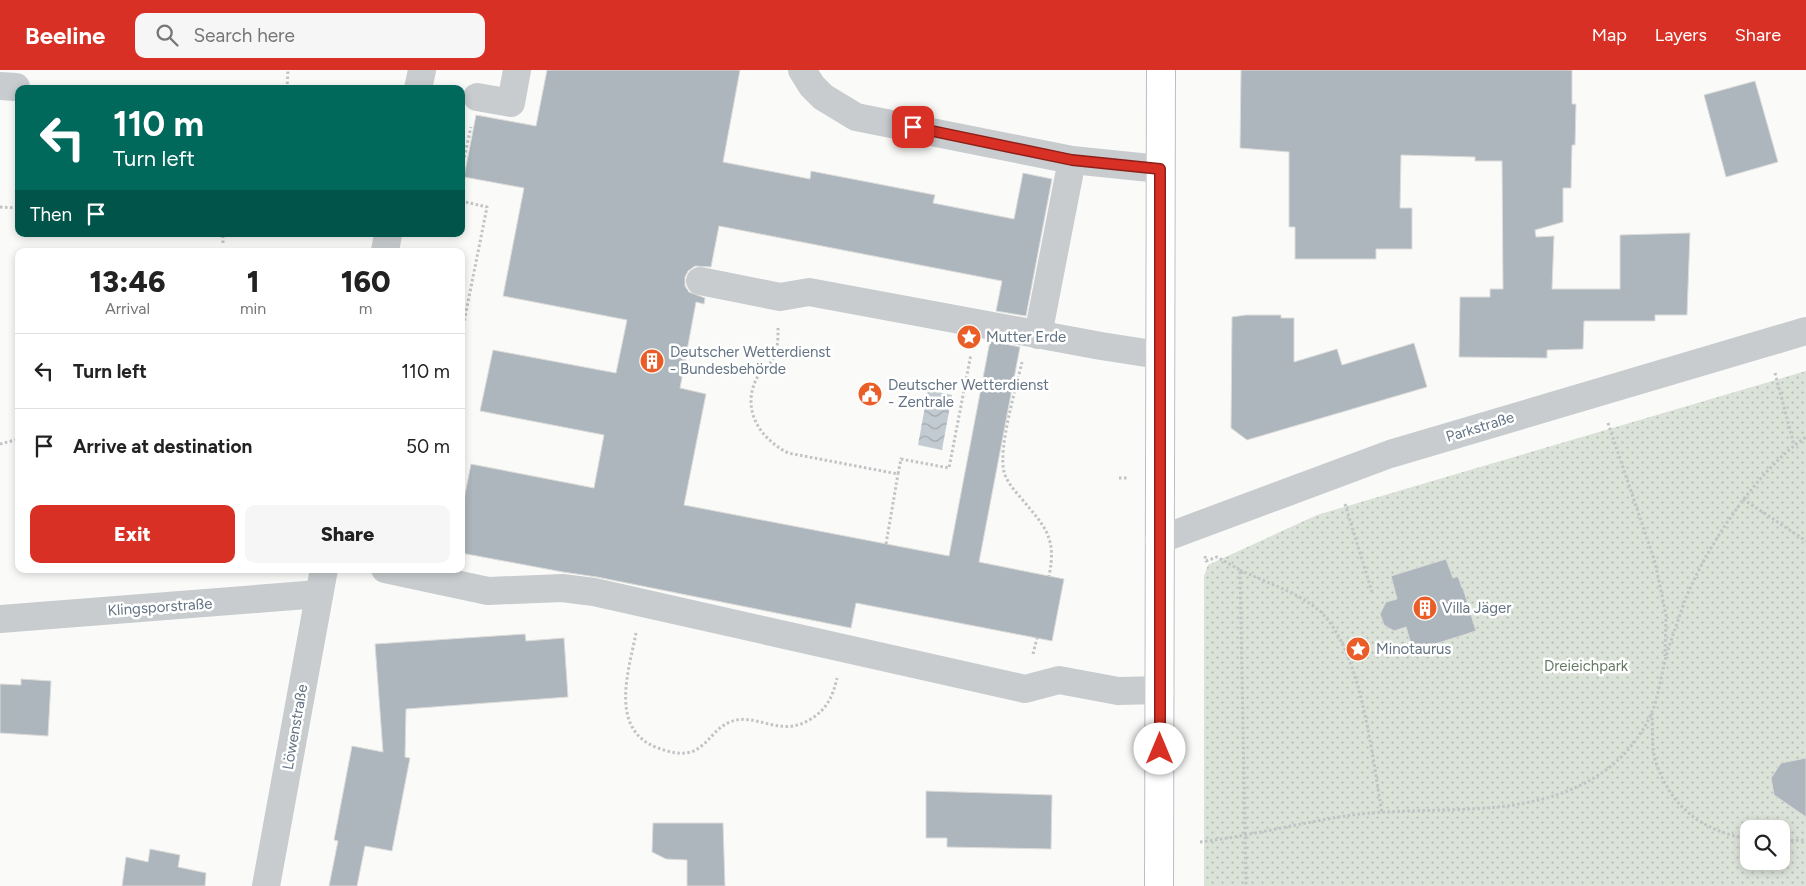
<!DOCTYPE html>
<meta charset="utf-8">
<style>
:root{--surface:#fff;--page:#f6f6f6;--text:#222;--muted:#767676;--line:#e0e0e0;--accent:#d93025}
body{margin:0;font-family:Figtree,sans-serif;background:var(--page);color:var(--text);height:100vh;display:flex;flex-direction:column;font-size:19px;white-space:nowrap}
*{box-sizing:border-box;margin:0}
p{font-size:16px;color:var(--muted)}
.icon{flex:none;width:28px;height:28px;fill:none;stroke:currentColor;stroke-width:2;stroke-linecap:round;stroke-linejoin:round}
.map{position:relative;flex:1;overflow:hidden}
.details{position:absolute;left:15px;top:178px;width:450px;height:325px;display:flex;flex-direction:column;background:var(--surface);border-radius:10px;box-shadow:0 2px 8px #0003}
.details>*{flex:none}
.guide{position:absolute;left:15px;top:15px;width:450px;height:152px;border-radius:10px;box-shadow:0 2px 8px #0003;background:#00695c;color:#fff;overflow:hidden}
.tools{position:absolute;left:1740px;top:750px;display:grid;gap:10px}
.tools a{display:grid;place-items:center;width:50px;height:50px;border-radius:10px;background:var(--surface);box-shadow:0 2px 8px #0003;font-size:25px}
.pin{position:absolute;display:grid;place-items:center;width:42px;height:42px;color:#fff;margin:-21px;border-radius:10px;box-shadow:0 2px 8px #0006}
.me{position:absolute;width:55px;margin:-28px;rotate:0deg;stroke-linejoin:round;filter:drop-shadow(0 0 4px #0008)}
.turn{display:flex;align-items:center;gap:18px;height:105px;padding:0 15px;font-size:22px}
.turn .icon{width:65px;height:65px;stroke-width:2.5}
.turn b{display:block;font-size:35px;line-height:42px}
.then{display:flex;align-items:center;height:48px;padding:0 15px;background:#0003;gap:10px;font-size:19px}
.eta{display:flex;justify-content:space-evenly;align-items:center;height:85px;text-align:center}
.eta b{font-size:30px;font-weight:800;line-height:35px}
.primary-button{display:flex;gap:10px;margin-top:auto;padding:10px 15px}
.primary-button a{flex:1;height:58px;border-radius:10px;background:var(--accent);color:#fff;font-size:20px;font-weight:800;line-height:58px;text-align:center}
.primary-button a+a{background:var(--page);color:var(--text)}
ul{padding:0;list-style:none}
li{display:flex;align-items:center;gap:15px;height:75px;padding:0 15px;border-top:1px solid var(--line)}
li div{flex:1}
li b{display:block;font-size:19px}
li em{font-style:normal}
header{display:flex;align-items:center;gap:30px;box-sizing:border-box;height:70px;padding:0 25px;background:var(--accent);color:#fff}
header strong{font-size:24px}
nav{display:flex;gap:28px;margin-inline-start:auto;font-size:18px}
.search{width:350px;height:45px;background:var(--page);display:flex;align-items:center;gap:12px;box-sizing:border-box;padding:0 18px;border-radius:10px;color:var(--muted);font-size:19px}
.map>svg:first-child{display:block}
.park{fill:url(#park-dots);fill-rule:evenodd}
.water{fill:url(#water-waves)}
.building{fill:#aeb6bd;stroke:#dcdcda}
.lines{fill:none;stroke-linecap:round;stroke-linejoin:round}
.major-casing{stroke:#bbbfc3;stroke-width:30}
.path{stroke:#c1c4c6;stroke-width:3;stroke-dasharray:2.5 2.5;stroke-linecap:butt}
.minor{stroke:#c8cccf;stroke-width:28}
.major{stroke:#fff;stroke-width:28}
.route-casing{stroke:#8d1f18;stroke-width:12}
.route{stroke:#d93025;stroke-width:9}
.labels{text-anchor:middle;stroke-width:5;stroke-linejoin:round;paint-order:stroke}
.poi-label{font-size:15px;fill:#647484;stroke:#fff;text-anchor:start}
.street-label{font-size:15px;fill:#647484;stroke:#fff}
.park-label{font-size:15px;fill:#667b63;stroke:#fff}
</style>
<header>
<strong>Beeline</strong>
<div class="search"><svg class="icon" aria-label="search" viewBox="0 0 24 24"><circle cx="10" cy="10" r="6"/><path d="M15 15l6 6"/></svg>Search here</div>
<nav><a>Map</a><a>Layers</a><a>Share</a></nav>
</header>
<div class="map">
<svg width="1806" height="816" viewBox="0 0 1806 816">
<defs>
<pattern id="park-dots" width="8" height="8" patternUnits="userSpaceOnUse" patternTransform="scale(1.25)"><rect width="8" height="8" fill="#dbe2d8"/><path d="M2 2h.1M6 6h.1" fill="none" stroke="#b5bcb5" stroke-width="1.8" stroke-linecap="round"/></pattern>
<pattern id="water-waves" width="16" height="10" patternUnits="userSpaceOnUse" patternTransform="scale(1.25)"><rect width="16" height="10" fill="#c2cbd1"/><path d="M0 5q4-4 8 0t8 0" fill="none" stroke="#a1a9af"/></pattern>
</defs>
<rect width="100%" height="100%" fill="#fafaf8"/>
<path class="park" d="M 1806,301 L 1806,816 L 1204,816 L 1204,506 L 1208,495 L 1317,445 ZM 1749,759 L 1781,759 L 1781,791 L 1749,791 Z"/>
<polygon class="water" points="928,320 952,325 942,380 918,375"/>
<g class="building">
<polygon points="547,0 740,0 723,92 810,109 811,101 935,125 933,133 1014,149 1023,103 1052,109 1026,246 996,241 1002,211 719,156 711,197 695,196 688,201 685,207 685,216 689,222 705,228 704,234 696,232 680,318 706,324 684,435 949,486 990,271 1020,277 979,492 1064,509 1052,571 856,533 851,558 597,507 563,502 461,483 461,445 471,394 594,418 604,365 480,341 493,280 616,303 627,250 503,226 524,118 464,107 476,45 536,56"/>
<polygon points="1241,0 1572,0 1572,34 1576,34 1575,75 1572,75 1571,118 1563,118 1563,152 1535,160 1536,167 1554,166 1552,219 1620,219 1620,165 1690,163 1687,245 1655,245 1655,251 1584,251 1583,279 1547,280 1547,288 1459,287 1460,227 1490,227 1490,219 1503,219 1502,91 1475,91 1475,87 1401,85 1400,138 1412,138 1412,179 1376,179 1376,189 1295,189 1295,157 1289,157 1289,82 1240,78"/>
<polygon points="1755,11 1778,92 1726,107 1704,25"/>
<polygon points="1246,245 1281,245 1281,248 1294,248 1294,292 1337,279 1342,295 1414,273 1427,317 1247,370 1231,358 1232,247"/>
<polygon points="1446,489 1453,508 1458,506 1462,518 1463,518 1476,561 1413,581 1406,557 1394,561 1384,555 1380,544 1386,532 1397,529 1391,506"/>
<polygon points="525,564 526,571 564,568 568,627 406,639 405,687 410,688 392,781 365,776 357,816 329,816 338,771 334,770 352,676 383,682 375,574"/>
<polygon points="21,609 51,611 48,666 0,663 0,614 21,615"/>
<polygon points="1806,688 1806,747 1774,725 1771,708 1781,693"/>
<polygon points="926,721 1052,725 1051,779 947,777 947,768 926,768"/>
<polygon points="653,753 723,753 725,816 687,816 687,790 666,789 652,782"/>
<polygon points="150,779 180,785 178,797 206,803 205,816 122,816 126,787 148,792"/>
</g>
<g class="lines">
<defs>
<polyline id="major" points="1159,816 1161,0"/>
</defs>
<use href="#major" class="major-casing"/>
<g class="path">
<polyline points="287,19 288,0"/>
<polyline points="461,102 471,57"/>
<polyline points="461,131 487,137 461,267"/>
<polyline points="0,137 19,138"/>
<polyline points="223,173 223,164"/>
<path d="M 778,258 C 778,266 778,277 775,285 C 772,294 763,298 758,306 C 740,338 759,368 788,383 L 898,404 L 901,389 L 949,398 L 971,284"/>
<path d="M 1022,292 C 1016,318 998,378 1004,402 C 1007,412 1014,420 1021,428 C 1045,457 1057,467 1049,506"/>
<polyline points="1775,303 1794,375"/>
<polyline points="1608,353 1655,492 1666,545 1665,586"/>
<polyline points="0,374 19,369"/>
<polyline points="1119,408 1128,408"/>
<polyline points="1743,429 1806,471"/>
<polyline points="1345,434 1372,522"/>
<polyline points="886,474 898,404"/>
<polyline points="1205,486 1206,491 1217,487 1240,500 1246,816"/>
<path d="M 1240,500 C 1264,512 1303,524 1322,543 C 1362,585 1372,686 1382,743"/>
<path d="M 636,563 C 629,600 608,660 658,678 C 669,682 680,685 691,682 C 708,676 714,658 730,652 C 756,641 779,669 811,649 C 827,639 833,626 837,608"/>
<polyline points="1033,584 1037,568"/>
<path d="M 1652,643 C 1653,658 1651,678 1656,693 C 1672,738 1702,761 1749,769"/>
<polyline points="1781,771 1806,770"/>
<path d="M 1200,772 C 1249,766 1296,754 1345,746 C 1430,733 1528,754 1603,702 C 1623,689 1643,664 1652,642 C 1659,625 1661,605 1666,587 C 1671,569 1678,551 1684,533 C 1705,478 1757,400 1806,367"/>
</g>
<g class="minor">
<polyline points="802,0 812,16 823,27 856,47 1072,90 1038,265"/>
<polyline points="0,16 16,17"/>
<polyline points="418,19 422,0"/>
<polyline points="477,27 511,33 517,0"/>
<polyline points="1072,90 1160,99"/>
<polyline points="385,181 388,164"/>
<polyline points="700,211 780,227 809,222 1101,276 1159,285"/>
<polyline points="1159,470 1390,384 1806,261"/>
<polyline points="385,499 488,521 562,518 594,522 1025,619 1059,610 1118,621 1160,620"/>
<polyline points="0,549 319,524"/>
<polyline points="266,816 324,499"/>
</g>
<use href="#major" class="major"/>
</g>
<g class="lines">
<defs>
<polyline id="route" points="913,57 1072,90 1160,99 1160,679"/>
</defs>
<use href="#route" class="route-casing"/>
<use href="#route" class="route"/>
</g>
<defs>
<symbol id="sight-disc" viewBox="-11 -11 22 22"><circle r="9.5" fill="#ea5d27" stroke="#fff"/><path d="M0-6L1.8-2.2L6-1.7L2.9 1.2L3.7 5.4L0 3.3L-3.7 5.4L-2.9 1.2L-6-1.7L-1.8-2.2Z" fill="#fff"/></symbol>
<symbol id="building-disc" viewBox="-11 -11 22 22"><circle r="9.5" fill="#ea5d27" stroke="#fff"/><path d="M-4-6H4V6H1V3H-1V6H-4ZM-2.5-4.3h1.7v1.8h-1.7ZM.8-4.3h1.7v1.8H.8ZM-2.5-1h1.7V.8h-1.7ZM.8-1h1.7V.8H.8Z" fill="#fff"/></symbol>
<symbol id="civic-disc" viewBox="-11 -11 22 22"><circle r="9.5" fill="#ea5d27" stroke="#fff"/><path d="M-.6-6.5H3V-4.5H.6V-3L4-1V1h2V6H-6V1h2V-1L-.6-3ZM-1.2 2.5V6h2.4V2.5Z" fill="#fff"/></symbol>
</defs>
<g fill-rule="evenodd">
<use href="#sight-disc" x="955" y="253" width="28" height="28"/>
<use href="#building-disc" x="638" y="277" width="28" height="28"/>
<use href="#civic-disc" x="856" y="310" width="28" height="28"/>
<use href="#building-disc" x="1411" y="524" width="28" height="28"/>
<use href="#sight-disc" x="1344" y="565" width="28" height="28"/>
</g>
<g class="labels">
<g class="poi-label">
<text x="986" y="272">Mutter Erde</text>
<text x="670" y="287">Deutscher Wetterdienst<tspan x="670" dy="17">- Bundesbehörde</tspan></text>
<text x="888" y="320">Deutscher Wetterdienst<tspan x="888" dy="17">- Zentrale</tspan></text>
<text x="1442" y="543">Villa Jäger</text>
<text x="1376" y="584">Minotaurus</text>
</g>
<g class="street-label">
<text transform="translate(1480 357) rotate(-17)" y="5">Parkstraße</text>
<text transform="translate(160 537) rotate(-4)" y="5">Klingsporstraße</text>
<text transform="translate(295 657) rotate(-80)" y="5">Löwenstraße</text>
</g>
<g class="park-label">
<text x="1586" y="601">Dreieichpark</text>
</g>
</g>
</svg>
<div class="tools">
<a><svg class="icon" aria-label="search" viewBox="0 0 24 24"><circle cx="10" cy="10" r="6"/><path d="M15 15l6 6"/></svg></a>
</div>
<div class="pin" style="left:913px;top:57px;background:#d93025"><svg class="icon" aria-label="arrive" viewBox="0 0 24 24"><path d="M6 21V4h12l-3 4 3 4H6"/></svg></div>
<svg class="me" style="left:1160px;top:679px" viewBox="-20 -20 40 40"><circle r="19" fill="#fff"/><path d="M0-13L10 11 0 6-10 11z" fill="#d93025"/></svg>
<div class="guide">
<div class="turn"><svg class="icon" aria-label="left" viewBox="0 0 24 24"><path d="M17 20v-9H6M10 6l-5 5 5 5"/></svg><div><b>110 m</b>Turn left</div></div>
<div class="then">Then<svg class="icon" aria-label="arrive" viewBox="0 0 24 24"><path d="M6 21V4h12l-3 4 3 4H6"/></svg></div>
</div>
<section class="details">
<div class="eta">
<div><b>13:46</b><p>Arrival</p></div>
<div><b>1</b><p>min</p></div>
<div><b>160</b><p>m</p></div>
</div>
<ul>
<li><svg class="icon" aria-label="left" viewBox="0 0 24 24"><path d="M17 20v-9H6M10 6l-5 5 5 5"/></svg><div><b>Turn left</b></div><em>110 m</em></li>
<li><svg class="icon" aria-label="arrive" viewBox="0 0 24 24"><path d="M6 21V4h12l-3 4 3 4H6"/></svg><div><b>Arrive at destination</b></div><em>50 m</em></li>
</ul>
<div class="primary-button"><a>Exit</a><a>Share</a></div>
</section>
</div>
